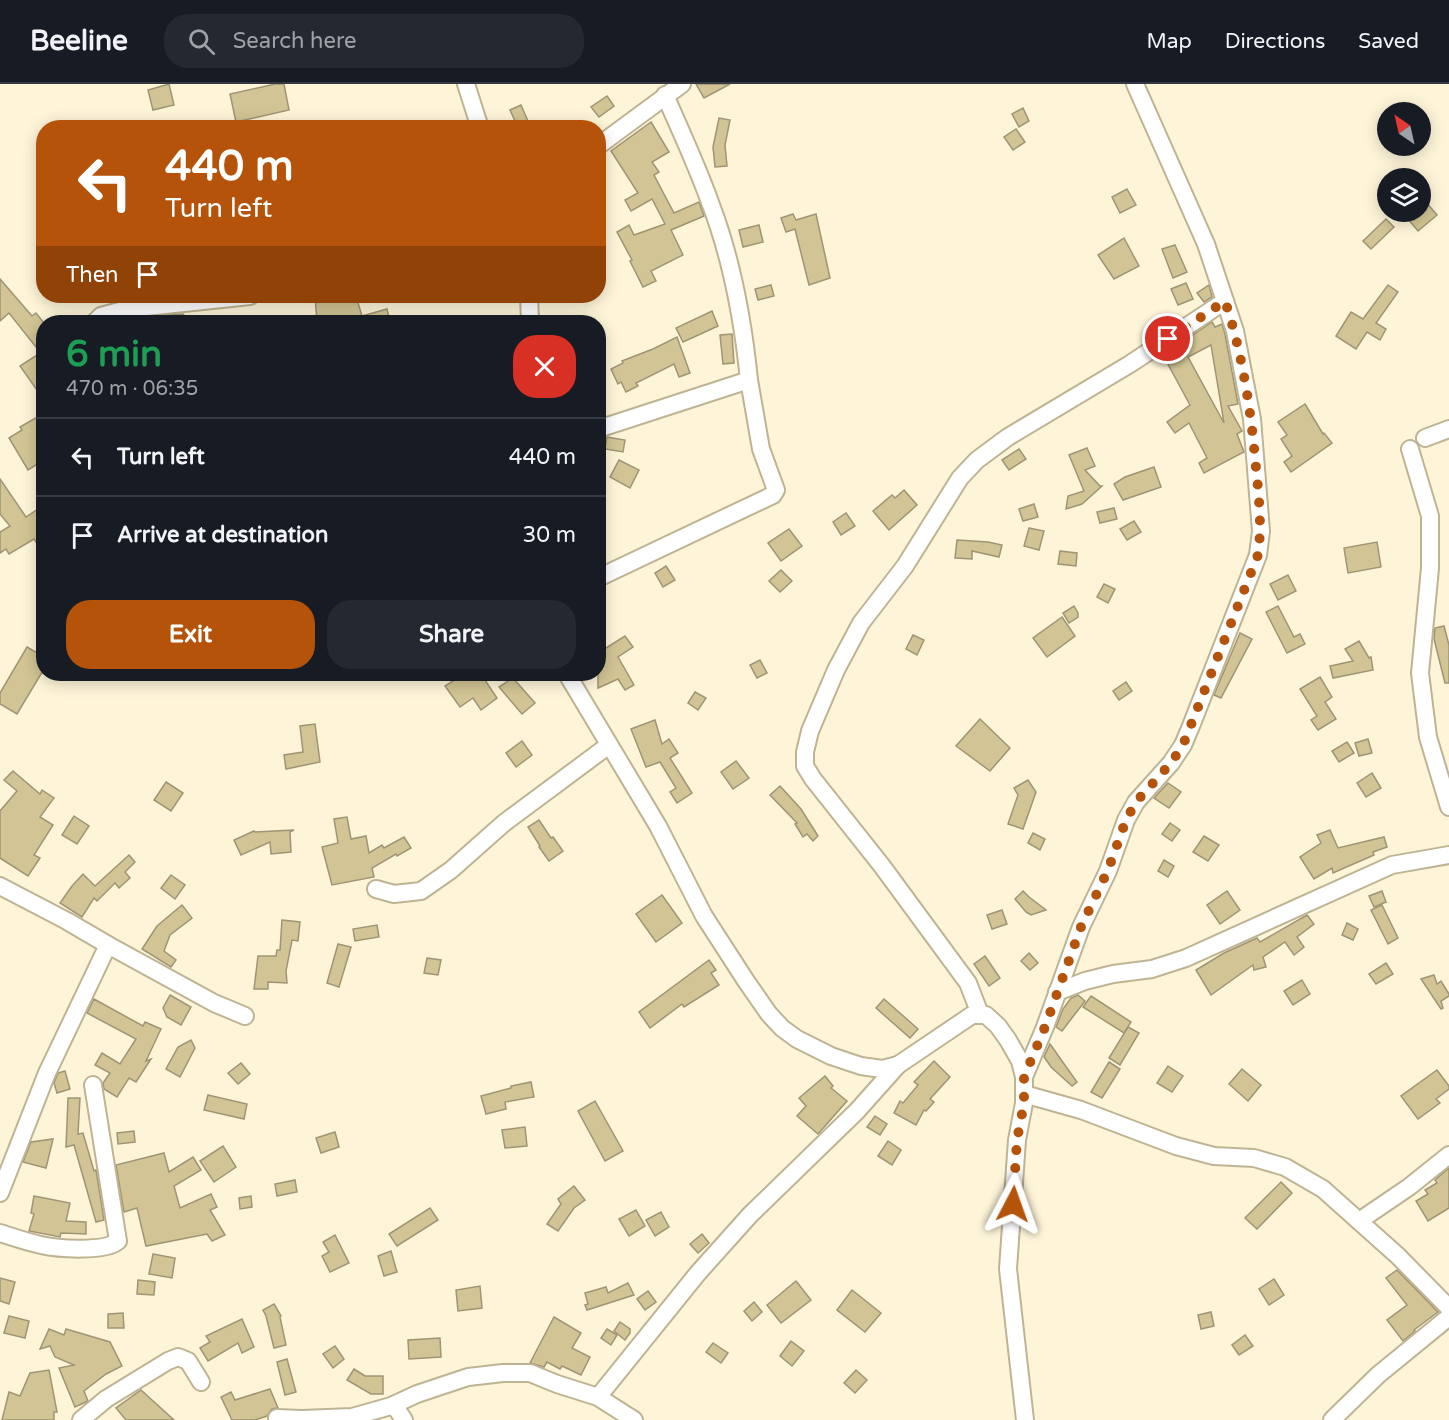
<!DOCTYPE html>
<meta charset="utf-8">
<style>
:root{--surface:#171b24;--page:#242831;--text:#f1f3f6;--muted:#9ea1a6;--line:#363941;--accent:#b45309}
body{margin:0;font-family:"Varela Round",sans-serif;background:var(--page);color:var(--text);height:100vh;display:flex;flex-direction:column;font-size:22px;white-space:nowrap}
*{box-sizing:border-box;margin:0}
p{font-size:20px;color:var(--muted)}
.icon{flex:none;width:33px;height:33px;fill:none;stroke:currentColor;stroke-width:2;stroke-linecap:round;stroke-linejoin:round}
.map{position:relative;flex:1;overflow:hidden}
.sheet{position:absolute;left:36px;top:231px;width:570px;height:366px;display:flex;flex-direction:column;background:var(--surface);border-radius:24px;box-shadow:0 3px 15px #0003}
.sheet>*{flex:none}
.hud{position:absolute;left:36px;top:36px;width:570px;height:183px;border-radius:24px;box-shadow:0 3px 15px #0003;background:#b45309;color:#fff;overflow:hidden}
.needle{width:39px;rotate:326deg}
.buttons{position:absolute;left:1377px;top:18px;display:grid;gap:12px}
.buttons a{display:grid;place-items:center;width:54px;height:54px;border-radius:50%;background:var(--surface);box-shadow:0 3px 15px #0003;font-size:30px}
.pin{position:absolute;display:grid;place-items:center;width:51px;height:51px;color:#fff;margin:-26px;border:3px solid #fff;border-radius:50%;box-shadow:0 2px 6px #0007}
.me{position:absolute;width:66px;margin:-33px;rotate:4deg;stroke-linejoin:round;filter:drop-shadow(0 0 4px #0008)}
.turn{display:flex;align-items:center;gap:21px;height:126px;padding:0 30px;font-size:27px}
.turn .icon{width:78px;height:78px;stroke-width:2.5}
.turn b{display:block;font-size:42px;line-height:51px}
.then{display:flex;align-items:center;height:57px;padding:0 30px;background:#0003;gap:12px;font-size:22px}
.round{display:grid;place-items:center;flex:none;width:63px;height:63px;border-radius:24px;background:var(--page)}
.headline{display:flex;align-items:center;justify-content:space-between;height:102px;padding:0 30px}
h1{font-size:36px;font-weight:700;line-height:45px;color:#1e9e55}
.action{display:flex;gap:12px;margin-top:auto;padding:12px 30px}
.action a{flex:1;height:69px;border-radius:24px;background:var(--accent);color:#fff;font-size:24px;font-weight:700;line-height:69px;text-align:center}
.action a+a{background:var(--page);color:var(--text)}
ul{padding:0;list-style:none}
li{display:flex;align-items:center;gap:18px;height:78px;padding:0 30px;border-top:2px solid var(--line)}
li div{flex:1}
li b{display:block;font-size:22px}
li em{font-style:normal}
header{display:flex;align-items:center;gap:36px;box-sizing:border-box;height:84px;padding:0 30px;background:var(--surface);border-bottom:2px solid var(--line)}
header strong{font-size:28px}
nav{display:flex;gap:33px;margin-inline-start:auto;font-size:21px}
.search{width:420px;height:54px;background:var(--page);display:flex;align-items:center;gap:15px;box-sizing:border-box;padding:0 21px;border-radius:24px;color:var(--muted);font-size:22px}
.map>svg:first-child{display:block}
.building{fill:#d2c494;stroke:#9f9574;stroke-width:1.5;fill-rule:evenodd}
.lines{fill:none;stroke-linecap:round;stroke-linejoin:round}
.minor-casing{stroke:#beb493;stroke-width:20}
.minor{stroke:#fff;stroke-width:16}
.route{stroke:#b45309;stroke-width:10;stroke-dasharray:0 18}
</style>
<header>
<strong>Beeline</strong>
<div class="search"><svg class="icon" aria-label="search" viewBox="0 0 24 24"><circle cx="10" cy="10" r="6"/><path d="M15 15l6 6"/></svg>Search here</div>
<nav><a>Map</a><a>Directions</a><a>Saved</a></nav>
</header>
<div class="map">
<svg width="1449" height="1336" viewBox="0 0 1449 1336">
<rect width="100%" height="100%" fill="#fef5d9"/>
<g class="building">
<polygon points="169,0 174,21 153,26 148,6"/>
<polygon points="275,0 284,0 289,26 236,38 230,10"/>
<polygon points="696,0 730,0 704,14"/>
<polygon points="607,12 614,22 599,33 591,23"/>
<polygon points="521,21 531,44 518,44 510,26"/>
<polygon points="1023,24 1029,37 1019,43 1012,30"/>
<polygon points="719,34 730,36 725,61 727,82 715,83 713,63"/>
<polygon points="651,38 669,68 652,78 659,88 654,91 674,129 699,118 704,132 671,146 683,171 651,187 656,197 643,203 630,177 632,176 617,148 629,141 634,151 665,140 652,115 631,127 625,116 638,109 611,67"/>
<polygon points="1016,45 1025,58 1013,66 1004,53"/>
<polygon points="1127,105 1136,121 1120,129 1112,113"/>
<polygon points="1420,111 1437,131 1418,147 1402,128 1420,128"/>
<polygon points="793,130 796,136 816,130 830,194 809,201 795,145 786,148 781,134"/>
<polygon points="1386,135 1394,143 1371,165 1363,157"/>
<polygon points="759,141 763,158 743,163 739,146"/>
<polygon points="1124,154 1139,182 1114,195 1098,171"/>
<polygon points="1175,161 1187,188 1173,194 1162,165"/>
<polygon points="0,195 32,232 36,229 44,239 44,273 9,229 0,237"/>
<polygon points="1186,199 1193,215 1178,221 1171,205"/>
<polygon points="771,201 774,212 758,216 755,205"/>
<polygon points="1209,201 1212,213 1204,218 1197,209"/>
<polygon points="1388,201 1398,208 1376,239 1386,245 1380,256 1367,248 1356,265 1336,252 1351,228 1363,235"/>
<polygon points="315,212 333,212 333,216 356,212 362,232 387,225 390,238 317,238"/>
<polygon points="712,227 718,242 683,258 676,244"/>
<polygon points="183,230 189,238 157,238 167,231"/>
<path d="M 1212,238 L 1215,243 L 1222,240 L 1225,250 L 1238,320 L 1228,322 L 1242,347 L 1237,350 L 1244,368 L 1204,389 L 1199,379 L 1207,374 L 1189,339 L 1175,349 L 1167,338 L 1190,321 L 1163,271 ZM 1211,261 L 1224,339 L 1188,273 Z"/>
<polygon points="732,250 734,279 723,280 720,251"/>
<polygon points="677,253 690,289 679,293 674,280 636,299 638,302 626,308 621,298 618,300 611,285 623,279 622,277 653,265"/>
<polygon points="37,271 44,280 44,316 20,282"/>
<polygon points="1305,320 1323,350 1324,349 1332,359 1291,388 1284,378 1292,372 1281,355 1287,351 1278,338"/>
<polygon points="44,329 44,376 28,386 9,354 22,346 20,343"/>
<polygon points="607,353 625,356 623,368 605,365"/>
<polygon points="1087,364 1095,382 1085,386 1100,402 1102,402 1082,420 1066,425 1068,412 1084,407 1069,371"/>
<polygon points="1019,365 1026,375 1009,386 1002,376"/>
<polygon points="619,376 639,386 630,404 610,393"/>
<polygon points="1154,383 1161,403 1123,416 1114,400 1125,393"/>
<polygon points="0,395 26,433 38,425 44,434 44,470 34,455 9,470 6,465 0,469 0,448 10,442 0,430"/>
<polygon points="904,406 917,421 889,446 873,427 892,411 895,414"/>
<polygon points="1034,420 1038,433 1023,437 1019,425"/>
<polygon points="1114,424 1117,435 1100,439 1097,428"/>
<polygon points="846,429 855,442 841,451 833,438"/>
<polygon points="1134,437 1141,448 1127,456 1120,445"/>
<polygon points="1029,444 1044,447 1039,466 1024,462"/>
<polygon points="789,445 802,462 781,477 768,459"/>
<polygon points="957,456 988,458 1002,461 999,473 972,467 972,475 955,474"/>
<polygon points="1377,458 1381,483 1348,489 1344,464"/>
<polygon points="1060,467 1077,469 1076,482 1058,480"/>
<polygon points="666,482 675,496 663,503 655,489"/>
<polygon points="781,486 792,497 780,508 769,497"/>
<polygon points="1288,491 1296,507 1278,516 1270,500"/>
<polygon points="1104,500 1115,505 1108,519 1097,513"/>
<polygon points="1074,522 1078,529 1078,533 1069,539 1063,529"/>
<polygon points="1278,522 1294,553 1300,550 1305,560 1287,569 1266,528"/>
<polygon points="1062,533 1075,552 1047,573 1033,554"/>
<polygon points="1444,542 1449,561 1449,599 1445,599 1434,555 1435,544"/>
<polygon points="1240,549 1252,555 1221,614 1214,611"/>
<polygon points="913,551 924,556 917,571 906,565"/>
<polygon points="625,552 633,563 618,573 634,601 625,606 618,595 598,604 598,569"/>
<polygon points="1359,557 1369,574 1371,573 1373,586 1333,594 1330,582 1353,577 1345,565"/>
<polygon points="27,563 44,573 44,585 17,630 0,620 0,609"/>
<polygon points="760,576 767,589 757,594 750,581"/>
<polygon points="464,590 481,590 497,614 481,626 473,614 460,623 445,602"/>
<polygon points="1320,593 1332,613 1325,618 1336,635 1318,646 1311,636 1317,632 1300,605"/>
<polygon points="513,594 535,619 522,630 499,603"/>
<polygon points="1126,598 1132,607 1119,616 1113,607"/>
<polygon points="695,608 706,614 698,626 688,619"/>
<polygon points="980,635 1010,664 990,687 956,662"/>
<polygon points="655,636 662,660 669,655 678,669 670,674 692,709 677,719 670,708 676,704 660,678 646,683 631,645"/>
<polygon points="315,640 320,678 286,685 284,671 303,668 300,642"/>
<polygon points="1368,655 1372,669 1359,672 1355,659"/>
<polygon points="522,657 532,671 516,683 506,669"/>
<polygon points="1347,658 1354,669 1339,678 1332,667"/>
<polygon points="736,677 749,694 733,705 721,688"/>
<polygon points="13,687 40,710 42,706 54,714 40,733 53,741 34,771 40,774 28,792 0,774 0,727 17,707 4,696"/>
<polygon points="1372,689 1381,704 1366,713 1357,699"/>
<polygon points="1028,696 1036,708 1023,745 1008,740 1018,711 1014,704"/>
<polygon points="166,698 183,709 171,727 154,716"/>
<polygon points="1168,699 1181,708 1169,724 1154,714"/>
<polygon points="780,702 801,725 818,752 813,757 807,750 803,753 795,740 797,739 770,711"/>
<polygon points="74,732 89,742 77,760 62,751"/>
<polygon points="347,733 351,755 366,752 369,769 382,761 384,764 404,753 411,764 397,772 396,770 372,784 374,793 332,801 322,763 338,759 334,735"/>
<polygon points="539,736 551,754 553,753 563,767 549,777 539,763 540,762 528,743"/>
<polygon points="1170,739 1180,746 1172,757 1162,750"/>
<polygon points="294,746 290,748 291,768 271,770 270,758 241,771 234,756 254,747 255,748"/>
<polygon points="1330,746 1338,764 1384,753 1387,763 1373,768 1374,771 1333,789 1332,784 1314,795 1300,773 1321,759 1317,751"/>
<polygon points="1033,749 1045,755 1040,766 1028,759"/>
<polygon points="1204,752 1219,761 1208,777 1193,768"/>
<polygon points="129,771 135,778 125,788 130,794 119,804 115,799 97,817 94,814 82,833 60,819 72,802 83,790 95,802"/>
<polygon points="1164,776 1174,782 1168,793 1158,787"/>
<polygon points="171,791 185,801 175,815 161,804"/>
<polygon points="1023,807 1029,813 1046,826 1031,831 1026,828 1015,815"/>
<polygon points="1227,807 1240,826 1220,840 1207,821"/>
<polygon points="1382,807 1386,818 1374,823 1369,812"/>
<polygon points="662,811 682,839 656,858 636,830"/>
<polygon points="182,821 192,834 170,851 164,867 176,876 171,883 142,865 157,842"/>
<polygon points="1382,821 1398,854 1388,860 1371,826"/>
<polygon points="1002,826 1007,840 992,845 987,831"/>
<polygon points="1307,831 1314,840 1297,853 1304,863 1294,871 1285,858 1263,873 1266,883 1254,886 1253,881 1211,911 1196,886 1224,869 1257,854 1260,858"/>
<polygon points="282,836 300,838 298,857 292,856 286,887 287,899 268,898 268,905 254,905 258,872 276,872 277,866 280,866"/>
<polygon points="1347,839 1358,845 1353,856 1342,851"/>
<polygon points="377,841 379,853 355,857 353,845"/>
<polygon points="338,860 351,863 339,903 327,899"/>
<polygon points="1029,869 1038,879 1030,886 1021,877"/>
<polygon points="985,872 1000,894 989,902 974,880"/>
<polygon points="427,874 441,876 438,891 424,889"/>
<polygon points="709,876 716,886 711,889 719,901 684,923 682,920 650,944 639,928"/>
<polygon points="1386,879 1393,890 1376,900 1369,890"/>
<polygon points="1434,891 1437,900 1441,897 1449,910 1449,912 1441,917 1443,924 1441,925 1421,895"/>
<polygon points="1302,896 1310,910 1293,921 1284,907"/>
<polygon points="170,911 191,923 181,941 167,933 163,924"/>
<polygon points="1078,911 1085,917 1062,947 1056,943 1063,925 1071,914"/>
<polygon points="1091,912 1131,938 1124,949 1083,923"/>
<polygon points="94,915 143,942 145,938 161,945 146,977 151,975 136,998 129,994 117,1013 104,1005 103,999 110,989 95,981 102,969 120,980 136,955 87,929"/>
<polygon points="884,915 918,945 910,954 876,924"/>
<polygon points="1128,943 1139,949 1120,981 1109,974"/>
<polygon points="191,956 195,964 180,993 166,985 178,963"/>
<polygon points="1050,960 1077,998 1072,1002 1051,983 1044,973"/>
<polygon points="934,977 950,993 930,1015 934,1018 926,1027 924,1026 916,1041 894,1029 900,1017 903,1019 918,1001 914,998"/>
<polygon points="1109,978 1120,985 1102,1014 1091,1008"/>
<polygon points="241,979 250,990 238,1000 228,989"/>
<polygon points="1168,982 1183,992 1172,1008 1157,999"/>
<polygon points="1242,985 1261,1001 1248,1017 1229,1000"/>
<polygon points="1437,986 1449,1002 1449,1005 1436,1015 1440,1019 1418,1035 1401,1012"/>
<polygon points="65,987 70,1005 57,1009 54,999 58,989"/>
<polygon points="825,992 833,1002 831,1004 847,1017 818,1050 797,1032 806,1022 799,1014"/>
<polygon points="531,998 534,1013 505,1018 506,1025 486,1030 481,1012 511,1004 511,1002"/>
<polygon points="208,1011 247,1020 244,1035 204,1026"/>
<polygon points="68,1014 80,1014 78,1050 83,1049 94,1087 96,1086 104,1136 96,1138 74,1061 66,1063"/>
<polygon points="595,1017 623,1067 605,1077 578,1027"/>
<polygon points="875,1032 887,1040 880,1051 867,1043"/>
<polygon points="525,1043 527,1062 505,1064 502,1046"/>
<polygon points="134,1047 135,1058 118,1060 117,1049"/>
<polygon points="335,1048 339,1063 321,1069 316,1054"/>
<polygon points="53,1055 46,1084 23,1078 31,1058"/>
<polygon points="888,1057 901,1066 892,1081 878,1072"/>
<polygon points="223,1062 236,1083 214,1098 200,1077"/>
<polygon points="164,1069 169,1088 193,1073 201,1086 174,1102 180,1124 211,1110 217,1123 210,1126 225,1151 212,1157 207,1150 146,1162 137,1124 124,1128 116,1081"/>
<polygon points="1449,1084 1449,1124 1428,1137 1416,1117 1428,1110 1425,1106 1437,1099 1435,1096"/>
<polygon points="295,1096 297,1108 277,1112 275,1100"/>
<polygon points="1281,1098 1292,1109 1257,1145 1245,1134"/>
<polygon points="574,1102 585,1116 574,1124 558,1147 547,1140 561,1120 558,1115"/>
<polygon points="34,1112 70,1119 66,1137 86,1138 86,1150 61,1149 60,1153 29,1147 34,1130 31,1129"/>
<polygon points="251,1112 252,1123 240,1125 239,1114"/>
<polygon points="430,1124 438,1136 397,1162 389,1150"/>
<polygon points="636,1126 645,1142 629,1152 619,1135"/>
<polygon points="661,1128 669,1143 655,1152 646,1136"/>
<polygon points="702,1150 709,1159 698,1169 690,1160"/>
<polygon points="335,1151 349,1179 330,1188 322,1172 329,1168 323,1158"/>
<polygon points="391,1167 397,1188 384,1192 378,1172"/>
<polygon points="153,1170 175,1174 172,1194 149,1190"/>
<polygon points="1397,1186 1438,1228 1414,1246 1415,1247 1403,1257 1387,1236 1407,1221 1386,1194"/>
<polygon points="0,1194 15,1198 9,1220 0,1217"/>
<polygon points="1274,1195 1284,1211 1269,1221 1259,1205"/>
<polygon points="138,1196 155,1198 154,1211 137,1210"/>
<polygon points="796,1197 811,1216 781,1239 767,1221"/>
<polygon points="628,1199 634,1211 587,1226 585,1221 588,1220 585,1209 606,1203 608,1209"/>
<polygon points="480,1202 482,1224 458,1227 456,1206"/>
<polygon points="852,1206 881,1229 865,1248 837,1226"/>
<polygon points="648,1207 656,1218 645,1226 637,1215"/>
<polygon points="754,1218 762,1228 752,1237 744,1227"/>
<polygon points="274,1220 281,1232 280,1233 286,1261 274,1264 266,1232 263,1226"/>
<polygon points="1211,1228 1214,1242 1201,1245 1198,1231"/>
<polygon points="123,1229 124,1244 108,1244 108,1230"/>
<polygon points="9,1232 29,1237 25,1254 4,1249"/>
<polygon points="554,1233 581,1249 572,1264 590,1273 581,1291 562,1282 560,1285 547,1278 544,1283 530,1279"/>
<polygon points="242,1235 254,1263 242,1269 238,1259 208,1277 200,1264 210,1258 206,1252"/>
<polygon points="620,1238 630,1245 630,1249 625,1256 614,1247"/>
<polygon points="49,1245 64,1251 66,1245 110,1258 122,1282 106,1290 84,1307 88,1317 75,1323 59,1284 74,1281 55,1273 50,1262 40,1265"/>
<polygon points="607,1245 617,1251 611,1261 601,1254"/>
<polygon points="1245,1251 1253,1262 1239,1271 1232,1261"/>
<polygon points="440,1254 441,1273 409,1275 408,1256"/>
<polygon points="791,1257 804,1267 792,1282 780,1272"/>
<polygon points="713,1259 728,1269 721,1279 706,1268"/>
<polygon points="335,1262 344,1275 333,1284 323,1270"/>
<polygon points="287,1275 296,1308 285,1311 277,1278"/>
<polygon points="354,1285 365,1292 383,1292 383,1310 371,1310 347,1296"/>
<polygon points="49,1286 57,1328 54,1328 54,1336 2,1336 9,1308 20,1312 30,1289"/>
<polygon points="856,1286 867,1296 855,1309 844,1299"/>
<polygon points="270,1305 278,1324 272,1325 267,1332 255,1336 232,1336 221,1313 231,1308 235,1316"/>
<polygon points="141,1306 174,1336 126,1336 116,1324"/>
</g>
<g class="lines">
<defs>
<g id="minor">
<polyline points="466,0 480,44"/>
<polyline points="598,62 682,0"/>
<polyline points="529,212 530,238"/>
<polyline points="95,238 101,232 127,225 250,212"/>
<path d="M 598,345 L 749,296 C 743,237 732,176 711,121 C 698,84 681,48 665,11"/>
<polyline points="1425,354 1449,345"/>
<polyline points="1410,365 1430,432 1430,484 1420,589 1428,653 1449,723"/>
<polyline points="598,494 773,411 776,406 761,365 749,296"/>
<polyline points="567,590 658,742 704,832 746,897 769,930 782,944 797,955 831,972 861,982 882,985 898,981 972,931 986,931 998,942 1008,956 1020,977 1024,993 1024,1019 1017,1056 1008,1185 1025,1336"/>
<polyline points="0,802 67,837 108,861 47,989 0,1109"/>
<polyline points="376,805 394,810 421,807 451,786 504,739 609,661"/>
<polyline points="108,861 214,919 245,932"/>
<polyline points="1057,908 1085,897 1113,890 1152,885 1186,874 1392,781 1449,771"/>
<polyline points="980,930 968,899 882,782 813,695 805,682 805,668 810,647 836,586 861,539 905,482 960,394 977,376 1008,353 1130,280 1225,217"/>
<polyline points="1024,993 1045,943 1081,843 1108,787 1126,736 1136,718 1171,679 1183,661 1191,642 1258,471 1261,447 1252,335 1235,247 1206,160 1135,0"/>
<polyline points="1024,1010 1081,1026 1176,1062 1214,1072 1254,1074 1285,1083 1323,1105 1398,1172 1449,1224"/>
<polyline points="1359,1137 1409,1103 1449,1071"/>
<path d="M 0,1149 C 13,1153 27,1158 41,1161 C 58,1165 106,1168 118,1157 L 93,1001"/>
<polyline points="598,1313 698,1189 750,1131 857,1027 898,981"/>
<polyline points="394,1321 404,1336"/>
<polyline points="277,1334 302,1335 352,1333 391,1322 417,1310 468,1293 503,1289 530,1289 557,1300 598,1313 634,1336"/>
<polyline points="81,1336 106,1315 168,1277 178,1273 188,1277 201,1298"/>
<polyline points="1332,1336 1378,1291 1449,1233"/>
</g>
</defs>
<use href="#minor" class="minor-casing"/>
<use href="#minor" class="minor"/>
</g>
<g class="lines">
<path class="route" d="M 1013,1120 L 1017,1056 L 1024,1019 L 1024,993 L 1045,943 L 1081,843 L 1108,786 L 1126,736 L 1136,718 L 1171,679 L 1183,661 L 1258,471 C 1262,442 1259,413 1256,384 C 1251,328 1243,271 1225,217 L 1168,255"/>
</g>
</svg>
<div class="buttons">
<a><svg class="needle" viewBox="-14 -14 28 28"><path d="M0-13l5 13h-10z" fill="#e53935"/><path d="M0 13l5-13h-10z" fill="#9ea1a6"/></svg></a>
<a><svg class="icon" aria-label="layers" viewBox="0 0 24 24"><path d="M12 4l9 5-9 5-9-5zM3 14l9 5 9-5"/></svg></a>
</div>
<div class="pin" style="left:1168px;top:255px;background:#d93025"><svg class="icon" aria-label="arrive" viewBox="0 0 24 24"><path d="M6 21V4h12l-3 4 3 4H6"/></svg></div>
<svg class="me" style="left:1013px;top:1120px" viewBox="-20 -20 40 40"><path d="M0-17L14 15 0 8-14 15z" fill="#b45309" stroke="#fff" stroke-width="4"/></svg>
<div class="hud">
<div class="turn"><svg class="icon" aria-label="left" viewBox="0 0 24 24"><path d="M17 20v-9H6M10 6l-5 5 5 5"/></svg><div><b>440 m</b>Turn left</div></div>
<div class="then">Then<svg class="icon" aria-label="arrive" viewBox="0 0 24 24"><path d="M6 21V4h12l-3 4 3 4H6"/></svg></div>
</div>
<section class="sheet">
<div class="headline"><div><h1>6 min</h1><p>470 m · 06:35</p></div><a class="round" style="background:#d93025;color:#fff"><svg class="icon" aria-label="close" viewBox="0 0 24 24"><path d="M6 6l12 12M18 6L6 18"/></svg></a></div>
<ul>
<li><svg class="icon" aria-label="left" viewBox="0 0 24 24"><path d="M17 20v-9H6M10 6l-5 5 5 5"/></svg><div><b>Turn left</b></div><em>440 m</em></li>
<li><svg class="icon" aria-label="arrive" viewBox="0 0 24 24"><path d="M6 21V4h12l-3 4 3 4H6"/></svg><div><b>Arrive at destination</b></div><em>30 m</em></li>
</ul>
<div class="action"><a>Exit</a><a>Share</a></div>
</section>
</div>
